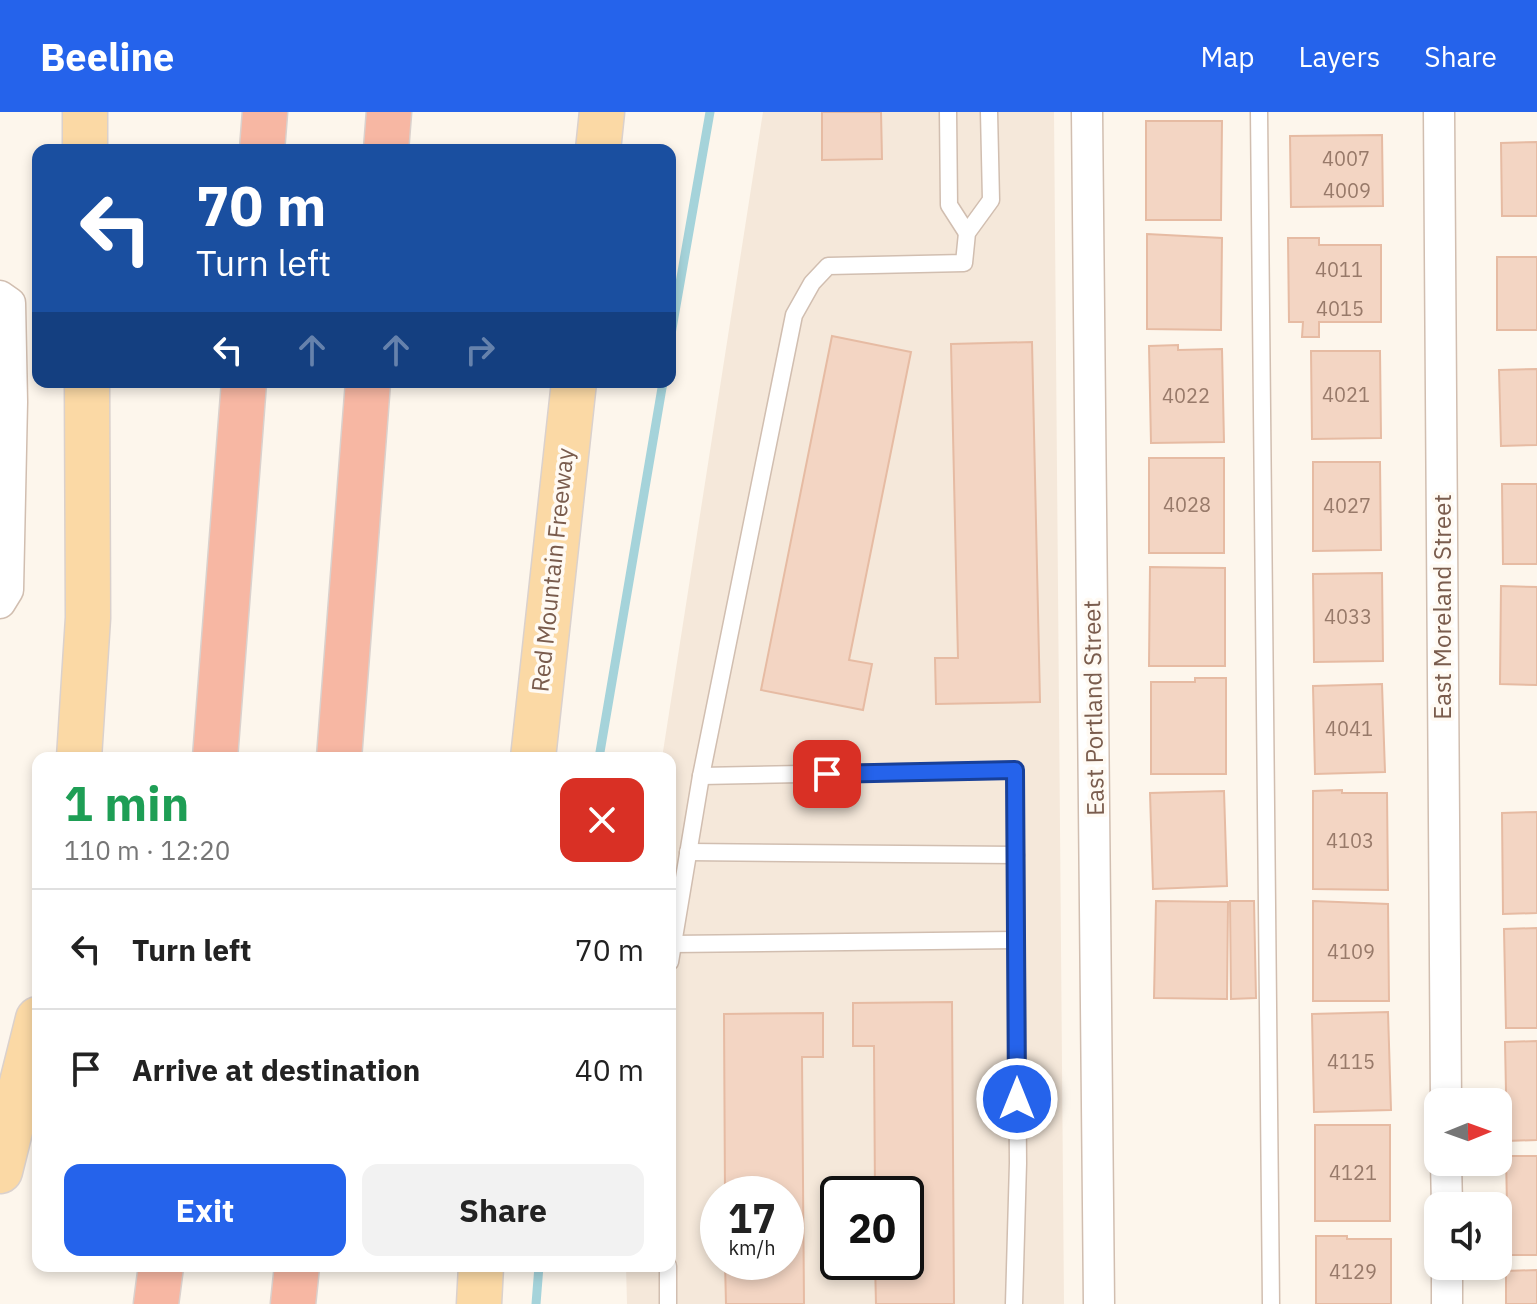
<!DOCTYPE html>
<meta charset="utf-8">
<style>
:root{--surface:#fff;--page:#f2f2f2;--text:#222;--muted:#767676;--line:#e0e0e0;--accent:#2563eb}
body{margin:0;font-family:"IBM Plex Sans",sans-serif;background:var(--page);color:var(--text);height:100vh;display:flex;flex-direction:column;font-size:30px;white-space:nowrap}
*{box-sizing:border-box;margin:0}
p{font-size:26px;color:var(--muted)}
.icon{flex:none;width:44px;height:44px;fill:none;stroke:currentColor;stroke-width:2;stroke-linecap:round;stroke-linejoin:round}
.map{position:relative;flex:1;overflow:hidden}
.details{position:absolute;left:32px;top:640px;width:644px;height:520px;display:flex;flex-direction:column;background:var(--surface);border-radius:16px;box-shadow:0 4px 12px #0003}
.details>*{flex:none}
.hud{position:absolute;left:32px;top:32px;width:644px;height:244px;border-radius:16px;box-shadow:0 4px 12px #0003;background:#1a4fa0;color:#fff;overflow:hidden}
.needle{width:52px;rotate:89deg}
.buttons{position:absolute;left:1424px;top:976px;display:grid;gap:16px}
.buttons a{display:grid;place-items:center;width:88px;height:88px;border-radius:16px;background:var(--surface);box-shadow:0 4px 12px #0003;font-size:40px}
.speed{position:absolute;left:700px;top:1064px;display:flex;gap:16px;font-size:40px;font-weight:700;text-align:center}
.speed>*{display:grid;place-content:center;width:104px;height:104px;border-radius:50%;background:var(--surface);box-shadow:0 4px 12px #0003;line-height:1}
.speed small{font-size:20px;font-weight:400}
.speed .limit{border:4px solid #111;border-radius:12px;background:#fff;color:#111}
.pin{position:absolute;display:grid;place-items:center;width:68px;height:68px;color:#fff;margin:-34px;border-radius:16px;box-shadow:0 4px 12px #0006}
.me{position:absolute;width:88px;margin:-44px;rotate:0deg;stroke-linejoin:round;filter:drop-shadow(0 0 6px #0008)}
.turn{display:flex;align-items:center;gap:28px;height:168px;padding:0 32px;font-size:36px}
.turn .icon{width:104px;height:104px;stroke-width:2.5}
.turn b{display:block;font-size:56px;line-height:68px}
.lanes{display:flex;align-items:center;height:76px;padding:0 32px;background:#0003;justify-content:center;gap:40px;direction:ltr}
.lanes .off{opacity:.35}
.round{display:grid;place-items:center;flex:none;width:84px;height:84px;border-radius:16px;background:var(--page)}
.summary{display:flex;align-items:center;justify-content:space-between;height:136px;padding:0 32px}
h1{font-size:48px;font-weight:700;line-height:60px;color:#1e9e55}
.cta{display:flex;gap:16px;margin-top:auto;padding:16px 32px}
.cta a{flex:1;height:92px;border-radius:16px;background:var(--accent);color:#fff;font-size:32px;font-weight:700;line-height:92px;text-align:center}
.cta a+a{background:var(--page);color:var(--text)}
ul{padding:0;list-style:none}
li{display:flex;align-items:center;gap:24px;height:120px;padding:0 32px;border-top:2px solid var(--line)}
li div{flex:1}
li b{display:block;font-size:30px}
li em{font-style:normal}
header{display:flex;align-items:center;gap:48px;box-sizing:border-box;height:112px;padding:0 40px;background:var(--accent);color:#fff}
header strong{font-size:38px}
nav{display:flex;gap:44px;margin-inline-start:auto;font-size:28px}
.map>svg:first-child{display:block}
.residential{fill:#f5e8da;fill-rule:evenodd}
.lines{fill:none;stroke-linecap:round;stroke-linejoin:round}
.stream{stroke:#a5d3da;stroke-width:9}
.building{fill:#f3d5c3;stroke:#e6bba3;stroke-width:2}
.lane-casing{stroke:#d1beb0;stroke-width:19}
.street-casing{stroke:#d1beb0;stroke-width:33}
.primary-casing{stroke:#dad1cd;stroke-width:47}
.highway-casing{stroke:#dad1cd;stroke-width:47}
.lane{stroke:#fff;stroke-width:16}
.street{stroke:#fff;stroke-width:30}
.primary{stroke:#fbd9a5;stroke-width:44}
.highway{stroke:#f7b7a3;stroke-width:44}
.route-casing{stroke:#184099;stroke-width:20}
.route{stroke:#2563eb;stroke-width:14}
.labels{text-anchor:middle;stroke-width:7;stroke-linejoin:round;paint-order:stroke}
.number-label{font-size:20px;fill:#987a6a}
.street-label{font-size:24px;fill:#7a5c4d;stroke:#fffaf3}
</style>
<header>
<strong>Beeline</strong>
<nav><a>Map</a><a>Layers</a><a>Share</a></nav>
</header>
<div class="map">
<svg width="1537" height="1192" viewBox="0 0 1537 1192">
<rect width="100%" height="100%" fill="#fdf6ec"/>
<path class="residential" d="M 763,0 L 1054,0 L 1064,1192 L 627,1192 L 626,1154 L 670,1154 L 670,646 L 662,646 ZM 718,1082 L 786,1082 L 786,1150 L 718,1150 ZM 838,1082 L 906,1082 L 906,1150 L 838,1150 Z"/>
<g class="lines">
<g class="stream">
<polyline points="670,228 710,0"/>
<polyline points="599,646 663,270"/>
<polyline points="536,1192 539,1154"/>
</g>
</g>
<g class="building">
<polygon points="822,0 881,0 882,47 822,48"/>
<polygon points="1146,9 1222,9 1221,108 1146,108"/>
<polygon points="1382,23 1383,94 1291,95 1290,24"/>
<polygon points="1537,30 1537,104 1502,104 1501,31"/>
<polygon points="1147,122 1222,126 1221,218 1147,217"/>
<polygon points="1288,126 1319,126 1319,133 1381,133 1381,210 1319,210 1319,225 1302,225 1303,210 1289,210"/>
<rect x="1497" y="145" width="40" height="73"/>
<polygon points="832,224 911,240 849,548 872,552 863,598 761,578"/>
<polygon points="1032,230 1040,590 936,592 935,546 958,546 951,232"/>
<polygon points="1178,233 1178,238 1222,237 1224,330 1151,331 1149,234"/>
<polygon points="1311,239 1380,239 1381,326 1312,327"/>
<polygon points="1537,257 1537,333 1501,334 1499,258"/>
<rect x="1149" y="346" width="75" height="95"/>
<polygon points="1313,350 1380,350 1381,438 1313,439"/>
<polygon points="1502,372 1537,372 1537,452 1503,452"/>
<polygon points="1150,455 1225,456 1225,554 1149,554"/>
<polygon points="1382,461 1383,549 1314,550 1313,462"/>
<polygon points="1501,474 1537,475 1537,573 1500,572"/>
<polygon points="1195,566 1226,566 1226,662 1151,662 1151,570 1195,570"/>
<polygon points="1382,572 1385,660 1315,662 1313,574"/>
<polygon points="1342,678 1342,681 1387,681 1388,778 1313,777 1313,679"/>
<polygon points="1224,679 1227,774 1153,777 1150,681"/>
<polygon points="1537,700 1537,801 1503,802 1502,701"/>
<polygon points="1156,789 1228,790 1227,887 1154,886"/>
<polygon points="1230,789 1254,789 1256,886 1231,887"/>
<polygon points="1313,789 1388,792 1389,889 1313,889"/>
<polygon points="1537,816 1537,916 1506,916 1504,817"/>
<polygon points="952,890 954,1192 876,1192 875,1150 906,1150 906,1082 875,1082 874,934 853,934 853,891"/>
<polygon points="1388,900 1391,998 1314,1000 1312,902"/>
<polygon points="823,901 823,945 802,945 804,1192 726,1192 725,1150 786,1150 786,1082 725,1082 724,902"/>
<polygon points="1537,929 1537,1028 1507,1029 1505,930"/>
<rect x="1315" y="1013" width="75" height="96"/>
<polygon points="1506,1044 1537,1044 1537,1143 1508,1143"/>
<polygon points="1316,1124 1347,1124 1347,1127 1391,1127 1391,1192 1316,1192"/>
<polygon points="1537,1158 1537,1192 1506,1192 1506,1159"/>
</g>
<g class="lines">
<defs>
<g id="lane">
<polyline points="948,0 949,93 967,121"/>
<polyline points="1259,0 1271,1192"/>
<polyline points="701,664 1015,658 1018,1051 1014,1192"/>
<polyline points="688,740 1016,743"/>
<polyline points="672,832 1016,828"/>
<polyline points="670,850 701,664 794,203 812,171 828,154 964,151 967,121 991,88 989,0"/>
<polyline points="668,1154 668,1192"/>
</g>
<g id="street">
<polyline points="1087,0 1099,1192"/>
<polyline points="1439,0 1446,990"/>
<polyline points="0,184 10,191 12,290 8,478 0,491"/>
<polyline points="1446,1050 1447,1094"/>
<polyline points="1447,1154 1447,1192"/>
</g>
<g id="primary">
<polyline points="85,0 85,38"/>
<polyline points="598,38 602,0"/>
<polyline points="79,646 88,506 87,270"/>
<polyline points="533,646 574,270"/>
<polyline points="0,1059 38,907"/>
<polyline points="479,1192 481,1154"/>
</g>
<g id="highway">
<polyline points="262,38 265,0"/>
<polyline points="386,38 389,0"/>
<polyline points="215,646 244,270"/>
<polyline points="339,646 368,270"/>
<polyline points="156,1192 161,1154"/>
<polyline points="293,1192 297,1154"/>
</g>
</defs>
<use href="#lane" class="lane-casing"/>
<use href="#street" class="street-casing"/>
<use href="#primary" class="primary-casing"/>
<use href="#highway" class="highway-casing"/>
<use href="#lane" class="lane"/>
<use href="#street" class="street"/>
<use href="#primary" class="primary"/>
<use href="#highway" class="highway"/>
</g>
<g class="lines">
<defs>
<polyline id="route" points="827,662 1015,658 1017,987"/>
</defs>
<use href="#route" class="route-casing"/>
<use href="#route" class="route"/>
</g>
<g class="labels">
<g class="number-label">
<text x="1346" y="54">4007</text>
<text x="1347" y="86">4009</text>
<text x="1339" y="165">4011</text>
<text x="1340" y="204">4015</text>
<text x="1346" y="290">4021</text>
<text x="1186" y="291">4022</text>
<text x="1187" y="400">4028</text>
<text x="1347" y="401">4027</text>
<text x="1348" y="512">4033</text>
<text x="1349" y="624">4041</text>
<text x="1350" y="736">4103</text>
<text x="1351" y="847">4109</text>
<text x="1351" y="957">4115</text>
<text x="1353" y="1068">4121</text>
<text x="1353" y="1167">4129</text>
</g>
<g class="street-label">
<text transform="translate(553 458) rotate(-84)" y="8">Red Mountain Freeway</text>
<text transform="translate(1443 495) rotate(-90)" y="8">East Moreland Street</text>
<text transform="translate(1094 596) rotate(-91)" y="8">East Portland Street</text>
</g>
</g>
</svg>
<div class="buttons">
<a><svg class="needle" viewBox="-14 -14 28 28"><path d="M0-13l5 13h-10z" fill="#e53935"/><path d="M0 13l5-13h-10z" fill="#767676"/></svg></a>
<a><svg class="icon" aria-label="sound" viewBox="0 0 24 24"><path d="M4 9h4l5-4v14l-5-4H4zM17 9q2 3 0 6"/></svg></a>
</div>
<div class="speed"><div>17<small>km/h</small></div><div class="limit">20</div></div>
<div class="pin" style="left:827px;top:662px;background:#d93025"><svg class="icon" aria-label="arrive" viewBox="0 0 24 24"><path d="M6 21V4h12l-3 4 3 4H6"/></svg></div>
<svg class="me" style="left:1017px;top:987px" viewBox="-20 -20 40 40"><circle r="17" fill="#2563eb" stroke="#fff" stroke-width="3"/><path d="M0-11L8 9 0 5-8 9z" fill="#fff"/></svg>
<div class="hud">
<div class="turn"><svg class="icon" aria-label="left" viewBox="0 0 24 24"><path d="M17 20v-9H6M10 6l-5 5 5 5"/></svg><div><b>70 m</b>Turn left</div></div>
<div class="lanes"><svg class="icon" aria-label="left" viewBox="0 0 24 24"><path d="M17 20v-9H6M10 6l-5 5 5 5"/></svg><svg class="icon off" aria-label="ahead" viewBox="0 0 24 24"><path d="M12 20V5M6 11l6-6 6 6"/></svg><svg class="icon off" aria-label="ahead" viewBox="0 0 24 24"><path d="M12 20V5M6 11l6-6 6 6"/></svg><svg class="icon off" aria-label="right" viewBox="0 0 24 24"><path d="M7 20v-9h11M14 6l5 5-5 5"/></svg></div>
</div>
<section class="details">
<div class="summary"><div><h1>1 min</h1><p>110 m · 12:20</p></div><a class="round" style="background:#d93025;color:#fff"><svg class="icon" aria-label="close" viewBox="0 0 24 24"><path d="M6 6l12 12M18 6L6 18"/></svg></a></div>
<ul>
<li><svg class="icon" aria-label="left" viewBox="0 0 24 24"><path d="M17 20v-9H6M10 6l-5 5 5 5"/></svg><div><b>Turn left</b></div><em>70 m</em></li>
<li><svg class="icon" aria-label="arrive" viewBox="0 0 24 24"><path d="M6 21V4h12l-3 4 3 4H6"/></svg><div><b>Arrive at destination</b></div><em>40 m</em></li>
</ul>
<div class="cta"><a>Exit</a><a>Share</a></div>
</section>
</div>
